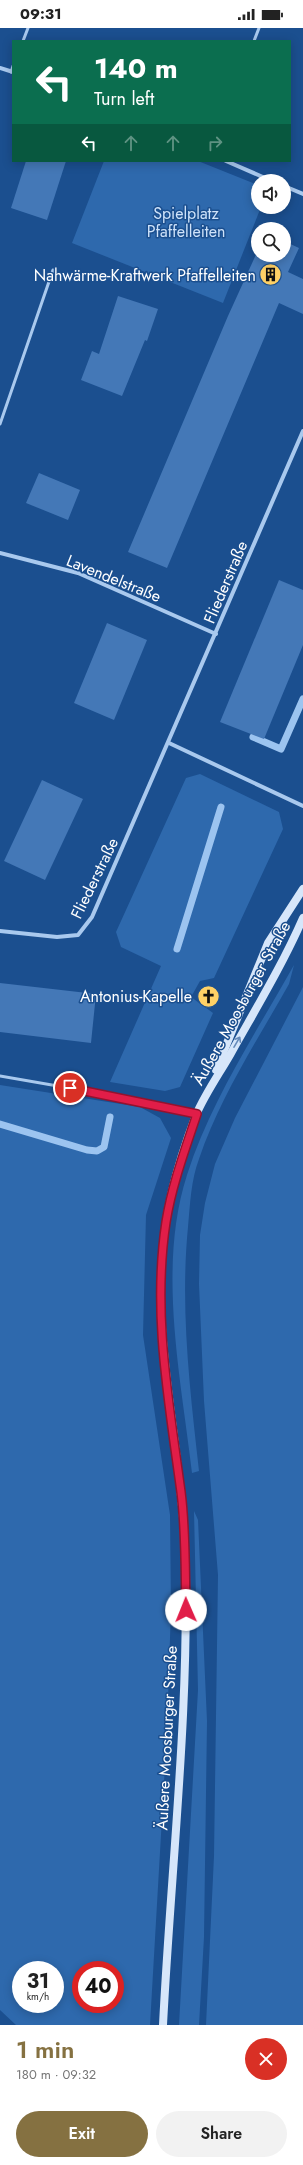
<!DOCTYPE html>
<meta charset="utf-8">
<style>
:root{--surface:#fff;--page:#f2f2f2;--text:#222;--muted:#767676;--accent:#857141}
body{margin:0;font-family:Jost,sans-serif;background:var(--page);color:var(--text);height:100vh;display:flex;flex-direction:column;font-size:15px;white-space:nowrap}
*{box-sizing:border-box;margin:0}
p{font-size:13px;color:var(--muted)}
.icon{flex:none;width:22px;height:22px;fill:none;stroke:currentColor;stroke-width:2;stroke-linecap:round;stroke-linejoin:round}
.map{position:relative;height:1997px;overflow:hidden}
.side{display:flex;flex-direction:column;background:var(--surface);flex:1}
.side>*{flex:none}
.hud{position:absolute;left:12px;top:12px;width:279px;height:122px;border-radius:0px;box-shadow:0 2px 10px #0003;background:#0b6e4f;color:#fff;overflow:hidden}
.tools{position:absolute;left:251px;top:146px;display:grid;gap:8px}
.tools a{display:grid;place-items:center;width:40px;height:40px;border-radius:50%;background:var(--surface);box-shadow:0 2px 10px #0003;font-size:20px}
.speed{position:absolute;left:12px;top:1933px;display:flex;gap:8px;font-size:20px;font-weight:700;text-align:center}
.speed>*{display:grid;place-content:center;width:52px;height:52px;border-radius:50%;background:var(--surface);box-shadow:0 2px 10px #0003;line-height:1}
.speed small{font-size:10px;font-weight:400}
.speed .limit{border:6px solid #d22;background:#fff;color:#111}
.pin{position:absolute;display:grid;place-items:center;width:34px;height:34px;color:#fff;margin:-17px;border:2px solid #fff;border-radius:50%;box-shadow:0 1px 4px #0007}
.me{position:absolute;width:44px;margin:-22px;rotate:359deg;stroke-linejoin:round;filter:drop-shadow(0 0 3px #0008)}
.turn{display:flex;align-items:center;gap:14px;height:84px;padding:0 16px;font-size:18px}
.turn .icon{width:52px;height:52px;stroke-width:2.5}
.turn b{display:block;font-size:28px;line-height:34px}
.lanes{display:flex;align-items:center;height:38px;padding:0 16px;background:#0003;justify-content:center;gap:20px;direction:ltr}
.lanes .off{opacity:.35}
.round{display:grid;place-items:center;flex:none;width:42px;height:42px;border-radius:21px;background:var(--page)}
.overview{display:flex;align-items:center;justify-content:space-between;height:68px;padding:0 16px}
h1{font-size:24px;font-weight:600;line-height:30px;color:var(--accent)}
.action{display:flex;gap:8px;margin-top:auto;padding:8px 16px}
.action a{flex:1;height:46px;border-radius:24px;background:var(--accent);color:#fff;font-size:16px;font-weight:600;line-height:46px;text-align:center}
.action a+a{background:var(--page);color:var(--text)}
.status{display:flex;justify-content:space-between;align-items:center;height:28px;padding:0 20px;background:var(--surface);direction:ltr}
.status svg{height:11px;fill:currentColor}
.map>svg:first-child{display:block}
.green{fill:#2e69ad;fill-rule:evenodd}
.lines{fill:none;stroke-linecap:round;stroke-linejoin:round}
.stream{stroke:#9cc4f0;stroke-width:7}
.building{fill:#4478b7}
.lane{stroke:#a9c9ee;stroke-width:3}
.street{stroke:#a9c9ee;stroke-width:4}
.secondary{stroke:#d6e6fa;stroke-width:8}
.oneway{stroke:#668bba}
.route-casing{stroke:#92132f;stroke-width:10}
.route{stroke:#e11d48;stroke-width:7}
.labels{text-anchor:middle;stroke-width:3;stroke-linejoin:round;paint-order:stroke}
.park-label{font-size:16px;fill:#cfe3fa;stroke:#1b4f8f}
.poi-label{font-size:16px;fill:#fff;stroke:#1b4f8f;text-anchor:end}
.street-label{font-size:16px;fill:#fff;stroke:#1b4f8f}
</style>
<div class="status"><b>09:31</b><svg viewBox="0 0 49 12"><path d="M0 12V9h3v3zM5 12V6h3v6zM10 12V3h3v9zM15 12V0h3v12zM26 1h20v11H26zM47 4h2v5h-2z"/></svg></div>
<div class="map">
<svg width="303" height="1997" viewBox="0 0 303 1997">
<rect width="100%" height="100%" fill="#1b4f8f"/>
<g class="green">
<polygon points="104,133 198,133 258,157 258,179 261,179 223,275 72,215"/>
<polygon points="200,746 279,784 283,801 214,950 200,953 191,969 213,985 180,1059 165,1063 110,1054 161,938 121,919 116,904 186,750"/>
<path d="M 294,937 L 289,956 C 257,1013 220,1069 199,1131 C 191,1152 190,1176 188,1199 C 180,1281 190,1362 199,1443 L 192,1445 C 181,1350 157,1240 187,1147 C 211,1072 256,1005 294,937 Z"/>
<polygon points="303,959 303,1997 206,1997 214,1828 218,1547 204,1373 199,1256 200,1207 205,1175 215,1136 235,1090"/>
<path d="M 0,1057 L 140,1079 L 160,1090 L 171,1110 L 146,1187 L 143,1307 L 170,1487 L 171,1579 L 167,1703 L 150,1997 L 16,1997 L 0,1982 ZM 21,1942 L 55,1942 L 55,1976 L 21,1976 ZM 81,1942 L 115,1942 L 115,1976 L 81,1976 Z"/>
<polygon points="194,1483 198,1492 207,1693 204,1909 199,1997 179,1997 198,1662"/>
</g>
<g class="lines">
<g class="stream">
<polyline points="253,709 281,721 303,671"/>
<polyline points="177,921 221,779"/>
<polyline points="0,1096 87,1122 97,1123 104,1119 110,1089"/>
</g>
</g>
<g class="building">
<polygon points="26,133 66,133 47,192 11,180"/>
<polygon points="284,213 299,220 288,244 303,251 303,286 279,275 167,540 128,524 228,288 258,222 258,227 284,227"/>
<polygon points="118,268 158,281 147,313 145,312 122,368 81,352 92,323 99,326"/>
<polygon points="39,445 80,462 68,492 26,475"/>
<polygon points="279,552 303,562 303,617 264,711 220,694"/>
<polygon points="107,595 147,612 114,692 74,675"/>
<polygon points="42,752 83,771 45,852 4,833"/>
<polygon points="0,955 96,966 91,1015 0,1004"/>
</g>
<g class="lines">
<g class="lane">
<polyline points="23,13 28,0"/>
<polyline points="254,13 259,0"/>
<polyline points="11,44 13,38"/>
<polyline points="0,396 53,242"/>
<polyline points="0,1048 98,1065 195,1086"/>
</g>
<g class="street">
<polyline points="0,40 13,44"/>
<polyline points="226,133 272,153"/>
<polyline points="284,158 303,166"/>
<polyline points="0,525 78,545 216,606"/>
<polyline points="169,715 303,778"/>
<polyline points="0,903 57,909 78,907 92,889 303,403"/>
</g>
<g class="secondary">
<polyline points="216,1042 268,915 303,861"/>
<path d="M 163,1997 C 171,1839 190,1680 185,1522 C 181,1400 142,1287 172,1163 C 178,1138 187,1111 196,1087 C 205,1066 219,1046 230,1027 C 255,982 282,938 303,890"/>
</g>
</g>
<defs><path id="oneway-shaft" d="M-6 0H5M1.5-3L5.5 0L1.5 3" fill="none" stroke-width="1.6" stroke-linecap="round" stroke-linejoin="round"/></defs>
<use class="oneway" href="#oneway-shaft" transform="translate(237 1014) rotate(-60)"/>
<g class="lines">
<defs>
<path id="route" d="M 70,1060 L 197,1086 C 185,1122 172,1157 166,1194 C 152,1285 169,1374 181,1464 C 186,1503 185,1543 186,1582"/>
</defs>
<use href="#route" class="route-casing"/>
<use href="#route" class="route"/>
</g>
<defs>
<symbol id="building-disc" viewBox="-11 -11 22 22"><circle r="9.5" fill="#ffd166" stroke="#1b4f8f"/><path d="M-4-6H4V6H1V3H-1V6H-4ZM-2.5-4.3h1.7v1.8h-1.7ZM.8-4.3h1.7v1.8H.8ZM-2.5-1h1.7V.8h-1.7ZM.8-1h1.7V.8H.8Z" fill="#111"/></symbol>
<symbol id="church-disc" viewBox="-11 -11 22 22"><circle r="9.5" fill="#ffd166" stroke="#1b4f8f"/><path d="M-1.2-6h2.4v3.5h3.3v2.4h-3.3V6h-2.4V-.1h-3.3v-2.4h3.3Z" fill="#111"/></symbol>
</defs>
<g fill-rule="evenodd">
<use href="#building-disc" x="258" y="234" width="25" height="25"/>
<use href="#church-disc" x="196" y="956" width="25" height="25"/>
</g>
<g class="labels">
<g class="park-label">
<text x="186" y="191">Spielplatz<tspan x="186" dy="18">Pfaffelleiten</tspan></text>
</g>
<g class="poi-label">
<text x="256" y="253">Nahwärme-Kraftwerk Pfaffelleiten</text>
<text x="192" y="974">Antonius-Kapelle</text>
</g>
<g class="street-label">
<text transform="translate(114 550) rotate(22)" y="6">Lavendelstraße</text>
<text transform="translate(225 554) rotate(-67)" y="6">Fliederstraße</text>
<text transform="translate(94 850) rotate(-64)" y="6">Fliederstraße</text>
<text transform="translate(241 975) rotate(-61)" y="6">Äußere Moosburger Straße</text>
<text transform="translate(166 1710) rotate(-87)" y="6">Äußere Moosburger Straße</text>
</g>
</g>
</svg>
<div class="tools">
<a><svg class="icon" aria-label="sound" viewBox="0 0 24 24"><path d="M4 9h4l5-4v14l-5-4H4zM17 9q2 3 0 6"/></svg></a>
<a><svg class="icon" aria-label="search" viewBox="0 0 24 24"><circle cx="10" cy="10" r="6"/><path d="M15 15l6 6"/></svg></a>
</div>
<div class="speed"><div>31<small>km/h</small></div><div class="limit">40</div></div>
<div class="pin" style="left:70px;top:1060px;background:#d93025"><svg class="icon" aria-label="arrive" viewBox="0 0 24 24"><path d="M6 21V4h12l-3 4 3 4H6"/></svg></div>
<svg class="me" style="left:186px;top:1582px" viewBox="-20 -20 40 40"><circle r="19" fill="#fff"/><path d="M0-13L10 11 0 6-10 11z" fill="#e11d48"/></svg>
<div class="hud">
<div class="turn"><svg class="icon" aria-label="left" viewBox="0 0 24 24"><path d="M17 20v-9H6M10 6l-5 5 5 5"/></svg><div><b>140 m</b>Turn left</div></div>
<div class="lanes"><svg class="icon" aria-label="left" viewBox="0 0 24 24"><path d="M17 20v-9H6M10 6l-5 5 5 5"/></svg><svg class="icon off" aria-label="ahead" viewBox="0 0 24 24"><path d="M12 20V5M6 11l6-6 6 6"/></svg><svg class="icon off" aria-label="ahead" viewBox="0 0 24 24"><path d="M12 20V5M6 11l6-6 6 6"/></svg><svg class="icon off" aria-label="right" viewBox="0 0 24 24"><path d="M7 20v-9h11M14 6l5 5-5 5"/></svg></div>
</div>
</div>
<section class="side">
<div class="overview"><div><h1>1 min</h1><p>180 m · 09:32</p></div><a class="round" style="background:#d93025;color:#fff"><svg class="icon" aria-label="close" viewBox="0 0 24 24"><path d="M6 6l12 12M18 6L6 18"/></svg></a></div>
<div class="action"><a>Exit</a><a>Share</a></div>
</section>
